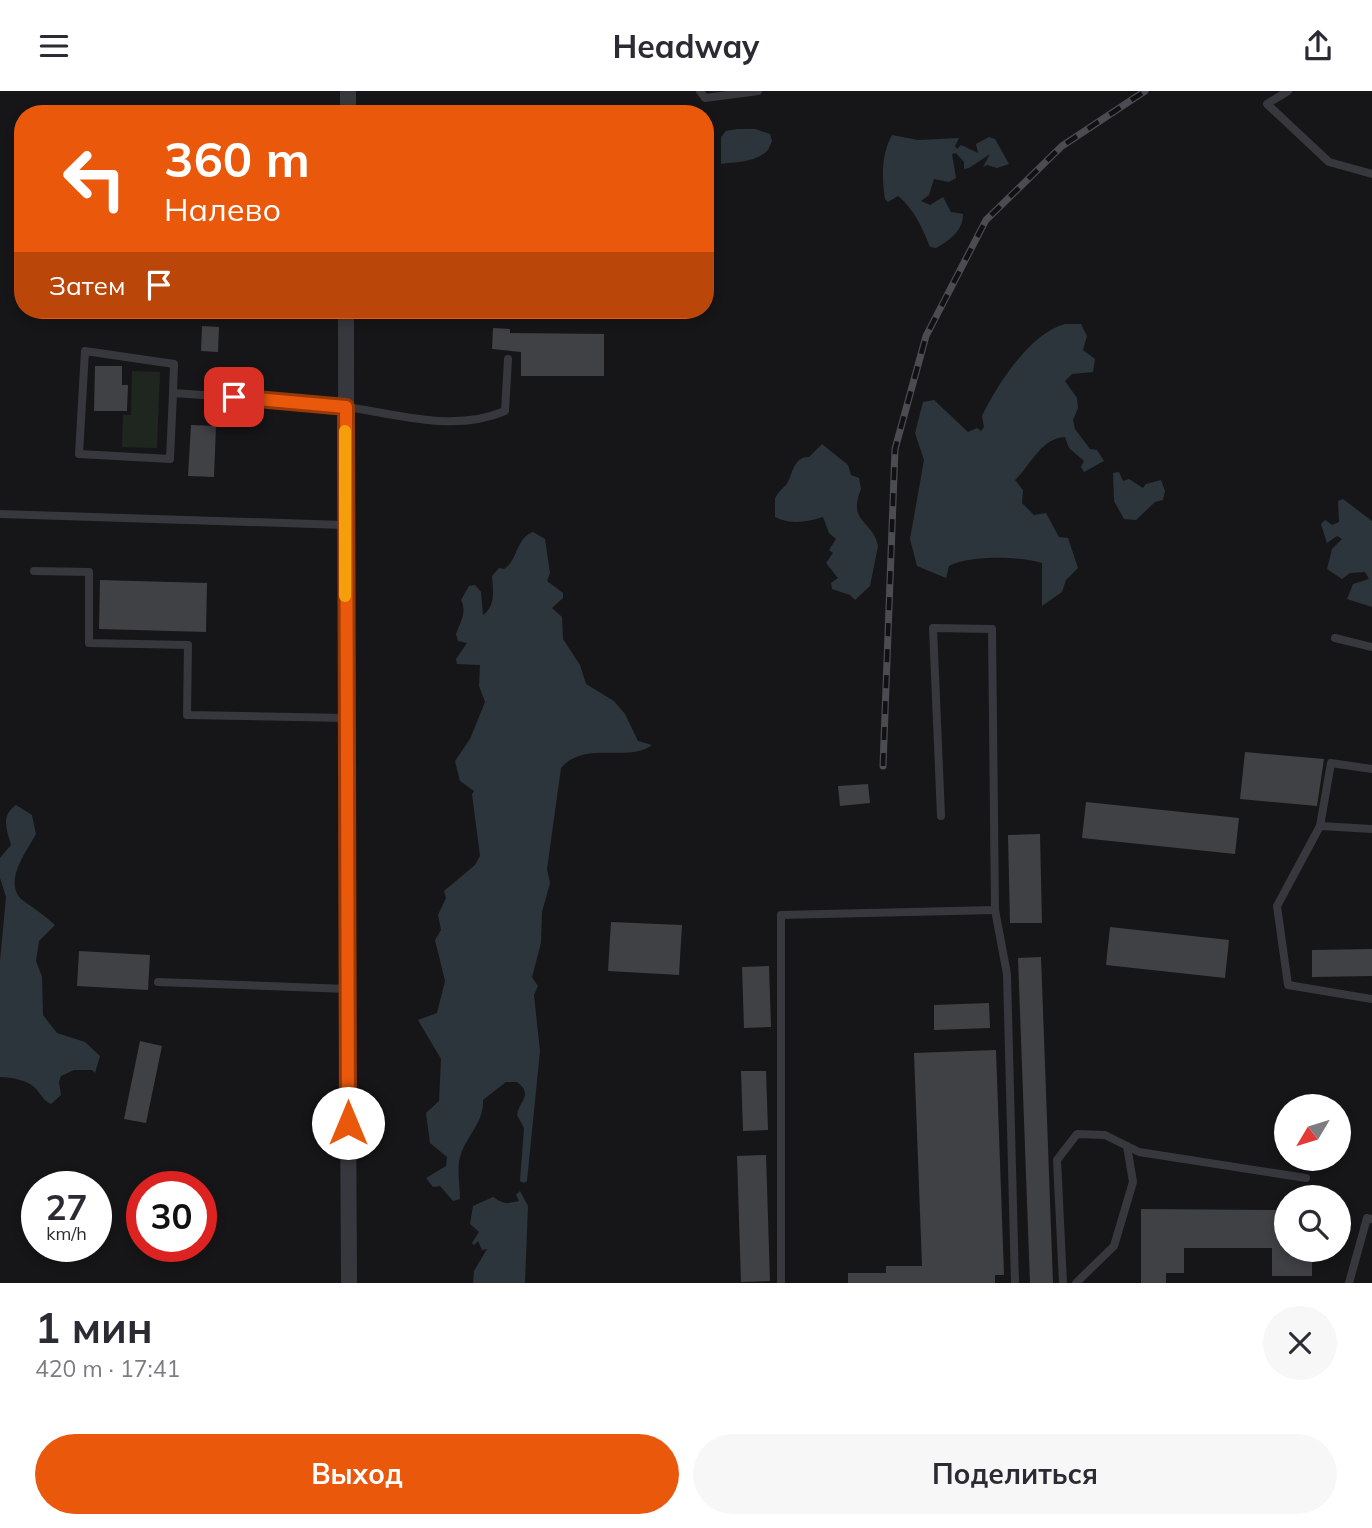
<!DOCTYPE html>
<html lang="ru">
<meta charset="utf-8">
<style>
:root{--surface:#fff;--page:#f7f7f7;--text:#2b2b33;--muted:#7c7c81;--accent:#ea580c}
body{margin:0;font-family:Mulish,sans-serif;background:var(--page);color:var(--text);height:100vh;display:flex;flex-direction:column;font-size:26px;white-space:nowrap}
*{box-sizing:border-box;margin:0}
p{font-size:23px;color:var(--muted)}
.icon{flex:none;width:38px;height:38px;fill:none;stroke:currentColor;stroke-width:2;stroke-linecap:round;stroke-linejoin:round}
.map{position:relative;height:1192px;overflow:hidden}
.panel{display:flex;flex-direction:column;background:var(--surface);flex:1}
.panel>*{flex:none}
.banner{position:absolute;left:14px;top:14px;width:700px;height:214px;border-radius:28px;box-shadow:0 4px 10px #0003;background:#ea580c;color:#fff;overflow:hidden}
.needle{width:46px;rotate:232deg}
.fabs{position:absolute;left:1274px;top:1003px;display:grid;gap:14px}
.fabs a{display:grid;place-items:center;width:77px;height:77px;border-radius:50%;background:var(--surface);box-shadow:0 4px 10px #0003;font-size:35px}
.speed{position:absolute;left:21px;top:1080px;display:flex;gap:14px;font-size:35px;font-weight:700;text-align:center}
.speed>*{display:grid;place-content:center;width:91px;height:91px;border-radius:50%;background:var(--surface);box-shadow:0 4px 10px #0003;line-height:1}
.speed small{font-size:18px;font-weight:400}
.speed .limit{border:10px solid #d22;background:#fff;color:#111}
.pin{position:absolute;display:grid;place-items:center;width:60px;height:60px;color:#fff;margin:-30px;border-radius:14px;box-shadow:0 4px 10px #0006}
.me{position:absolute;width:77px;margin:-38px;rotate:0deg;stroke-linejoin:round;filter:drop-shadow(0 0 5px #0008)}
.turn{display:flex;align-items:center;gap:24px;height:147px;padding:0 35px;font-size:32px}
.turn .icon{width:91px;height:91px;stroke-width:2.5}
.turn b{display:block;font-size:49px;line-height:60px}
.then{display:flex;align-items:center;height:66px;padding:0 35px;background:#0003;gap:14px;font-size:26px}
.round{display:grid;place-items:center;flex:none;width:74px;height:74px;border-radius:37px;background:var(--page)}
.overview{display:flex;align-items:center;justify-content:space-between;height:119px;padding:0 35px}
h1{font-size:42px;font-weight:700;line-height:52px}
.cta{display:flex;gap:14px;margin-top:auto;padding:14px 35px}
.cta a{flex:1;height:80px;border-radius:42px;background:var(--accent);color:#fff;font-size:28px;font-weight:700;line-height:80px;text-align:center}
.cta a+a{background:var(--page);color:var(--text)}
header{display:flex;justify-content:space-between;align-items:center;height:91px;padding:0 35px;background:var(--surface);font-size:32px;font-weight:700}
.map>svg:first-child{display:block}
.green{fill:#1e261f}
.water{fill:#2c353c}
.building{fill:#404145}
.lines{fill:none;stroke-linecap:round;stroke-linejoin:round}
.lane{stroke:#37383d;stroke-width:8}
.street{stroke:#37383d;stroke-width:16}
.rail-casing{stroke:#4a4c52;stroke-width:7}
.rail{stroke:#111113;stroke-width:4.5;stroke-dasharray:13;stroke-linecap:butt}
.route-casing{stroke:#983908;stroke-width:18}
.route{stroke:#ea580c;stroke-width:12}
.slow{stroke:#f59e0b;stroke-width:12}
</style>
<header><svg class="icon" aria-label="menu" viewBox="0 0 24 24"><path d="M4 6h16M4 12h16M4 18h16"/></svg>Headway<svg class="icon" aria-label="share" viewBox="0 0 24 24"><path d="M12 15V3M7 8l5-5 5 5M5 13v7h14v-7"/></svg></header>
<div class="map">
<svg width="1372" height="1192" viewBox="0 0 1372 1192">
<rect width="100%" height="100%" fill="#161618"/>
<polygon class="green" points="132,280 160,281 157,357 122,356 123,324 131,324"/>
<g class="water">
<path d="M 737,38 L 755,38 L 770,43 L 772,50 L 768,59 C 756,72 735,71 721,73 L 721,46 L 726,40 Z"/>
<path d="M 892,44 L 918,49 L 959,47 L 955,55 L 957,58 L 961,54 L 978,62 L 976,53 L 989,46 L 995,48 L 1009,73 L 997,77 L 987,74 L 983,76 L 990,63 L 969,77 L 964,78 L 964,71 L 956,62 L 952,63 L 956,87 L 949,91 L 934,88 L 929,104 L 921,110 L 930,114 L 943,106 L 951,121 L 963,123 C 963,140 950,149 936,157 L 930,156 C 922,136 914,118 898,105 L 888,111 L 885,108 C 882,85 881,65 892,44 Z"/>
<path d="M 1065,233 L 1081,233 L 1087,245 L 1083,259 L 1095,268 L 1093,281 L 1072,283 L 1065,290 L 1077,307 L 1078,317 L 1073,329 L 1075,338 L 1090,358 L 1097,359 L 1104,370 L 1084,381 L 1081,376 L 1084,370 L 1069,357 L 1065,346 C 1041,347 1031,374 1015,389 L 1023,399 L 1022,412 L 1034,424 L 1046,422 L 1059,446 L 1068,447 L 1078,477 L 1066,489 L 1062,501 L 1042,515 L 1042,472 C 1020,465 969,464 949,475 L 946,487 L 917,475 L 910,448 L 924,369 L 915,342 L 923,311 L 934,309 L 968,341 L 977,337 L 981,340 L 984,336 L 982,325 C 997,294 1030,242 1065,233 Z"/>
<path d="M 822,353 L 848,374 L 851,384 L 859,387 L 861,398 C 847,432 873,429 878,455 L 870,495 L 855,509 L 850,504 L 832,498 L 831,492 L 838,487 L 826,472 L 833,462 L 829,459 L 836,448 L 829,442 L 823,426 C 808,431 790,434 775,426 L 775,408 C 778,401 781,399 786,394 C 793,385 792,366 809,366 Z"/>
<polygon points="1119,381 1123,390 1129,388 1143,397 1146,393 1161,389 1165,400 1163,409 1155,411 1136,429 1124,428 1114,410 1113,382"/>
<polygon points="1343,408 1372,430 1372,516 1347,508 1353,493 1369,488 1365,481 1350,482 1342,488 1327,478 1332,458 1342,448 1337,445 1327,452 1321,433 1325,429 1332,434 1339,431 1338,410"/>
<path d="M 533,441 L 545,448 L 550,482 L 547,490 L 563,502 L 563,507 L 552,517 L 562,526 L 563,548 L 580,574 L 586,593 L 614,610 L 625,623 L 638,650 L 652,654 C 629,672 584,649 561,677 L 547,778 L 550,792 L 542,821 L 541,852 L 532,886 L 538,895 L 534,904 L 540,960 L 527,1090 L 524,1092 L 520,1090 L 524,1037 L 517,1024 C 519,1010 534,1004 517,991 L 506,991 L 483,1009 C 484,1031 468,1043 461,1063 C 456,1076 460,1094 460,1108 L 453,1110 L 440,1095 L 433,1096 L 426,1087 L 446,1075 L 447,1066 L 430,1052 L 426,1022 L 439,1010 L 441,968 L 418,929 L 437,922 L 445,890 L 435,849 L 441,839 L 438,824 L 446,807 L 444,800 L 475,774 L 480,765 L 472,703 L 474,700 L 460,690 L 455,670 L 470,648 L 485,611 L 479,595 L 480,574 L 457,573 L 456,568 L 467,552 L 458,550 L 456,543 C 461,530 467,521 461,509 L 469,495 L 475,494 L 481,501 L 483,524 C 496,515 493,499 492,485 L 499,477 L 504,478 C 519,468 515,448 533,441 Z"/>
<path d="M 16,714 L 32,724 L 36,743 C 27,760 0,794 25,811 C 35,818 45,825 55,834 L 39,850 L 36,870 L 42,886 L 43,924 L 57,942 L 85,951 L 100,965 L 95,982 L 92,979 L 74,979 L 61,985 L 59,991 L 61,1004 L 51,1013 C 42,1009 41,1002 34,996 C 27,989 9,986 0,986 L 0,870 L 6,806 L 0,787 L 0,767 L 11,754 C 7,739 0,725 16,714 Z"/>
<path d="M 520,1100 L 528,1115 L 525,1192 L 473,1192 L 474,1180 L 487,1158 L 482,1159 L 478,1150 L 474,1154 L 472,1152 L 479,1141 L 470,1133 L 473,1115 L 493,1106 C 507,1115 506,1112 519,1110 L 516,1104 Z"/>
</g>
<g class="building">
<polygon points="202,235 219,236 218,261 201,260"/>
<polygon points="493,237 510,238 510,242 604,243 604,285 521,285 521,261 492,258"/>
<polygon points="95,275 122,275 122,294 128,294 127,320 94,320"/>
<polygon points="191,334 216,335 214,386 188,385"/>
<polygon points="100,489 207,492 206,541 99,538"/>
<polygon points="1245,661 1324,668 1317,715 1240,708"/>
<polygon points="868,693 870,712 840,715 838,695"/>
<polygon points="1086,711 1239,727 1235,763 1082,747"/>
<polygon points="1040,743 1042,832 1010,832 1008,744"/>
<polygon points="611,831 682,834 679,884 608,880"/>
<polygon points="1110,836 1229,849 1225,887 1106,874"/>
<polygon points="1372,858 1372,885 1312,886 1312,859"/>
<polygon points="79,860 150,864 148,899 77,895"/>
<polygon points="1041,866 1042,892 1053,1192 1030,1192 1018,867"/>
<polygon points="769,875 771,936 744,937 742,876"/>
<polygon points="989,912 990,937 934,939 934,914"/>
<polygon points="140,950 162,955 146,1032 124,1028"/>
<polygon points="996,959 1004,1184 995,1184 995,1192 848,1192 848,1182 886,1182 886,1175 922,1175 914,962"/>
<polygon points="741,980 766,980 768,1039 743,1040"/>
<polygon points="766,1064 770,1190 741,1191 737,1065"/>
<polygon points="1141,1118 1286,1119 1286,1158 1312,1158 1312,1185 1272,1185 1272,1157 1184,1157 1184,1182 1166,1182 1166,1192 1141,1192"/>
</g>
<g class="lines">
<g class="lane">
<polyline points="700,0 705,7 758,0"/>
<polyline points="1288,0 1267,13 1329,71 1372,83"/>
<path d="M 173,302 L 174,273 L 85,260 L 79,363 L 170,368 L 173,302 C 231,306 289,308 346,316 C 399,323 453,342 505,320 L 508,268"/>
<polyline points="0,423 344,434"/>
<polyline points="34,480 89,481 89,552 188,554 187,624 348,627"/>
<polyline points="1335,547 1372,556"/>
<polyline points="1320,735 1331,672 1372,678"/>
<polyline points="1372,738 1320,735 1277,815 1288,894 1372,908"/>
<polyline points="995,819 1007,883 1015,1192"/>
<polyline points="158,891 348,898"/>
<polyline points="781,1192 781,824 995,819 992,538 933,537 941,725"/>
<polyline points="1063,1192 1057,1069 1077,1043 1105,1044 1139,1061 1306,1087"/>
<polyline points="1076,1192 1114,1155 1133,1091 1127,1055"/>
<polyline points="1349,1192 1367,1127 1372,1128"/>
</g>
<g class="street">
<polyline points="348,23 348,0"/>
<path d="M 346,219 C 344,543 348,868 349,1192"/>
</g>
<defs>
<polyline id="rail" points="883,675 895,358 926,245 986,129 1062,55 1145,0"/>
</defs>
<use href="#rail" class="rail-casing"/>
<use href="#rail" class="rail"/>
</g>
<g class="lines">
<defs>
<polyline id="route" points="234,306 346,316 348,1032"/>
</defs>
<use href="#route" class="route-casing"/>
<use href="#route" class="route"/>
<polyline class="slow" points="345,505 345,340"/>
</g>
</svg>
<div class="fabs">
<a><svg class="needle" viewBox="-14 -14 28 28"><path d="M0-13l5 13h-10z" fill="#e53935"/><path d="M0 13l5-13h-10z" fill="#7c7c81"/></svg></a>
<a><svg class="icon" aria-label="search" viewBox="0 0 24 24"><circle cx="10" cy="10" r="6"/><path d="M15 15l6 6"/></svg></a>
</div>
<div class="speed"><div>27<small>km/h</small></div><div class="limit">30</div></div>
<div class="pin" style="left:234px;top:306px;background:#d93025"><svg class="icon" aria-label="arrive" viewBox="0 0 24 24"><path d="M6 21V4h12l-3 4 3 4H6"/></svg></div>
<svg class="me" style="left:348px;top:1032px" viewBox="-20 -20 40 40"><circle r="19" fill="#fff"/><path d="M0-13L10 11 0 6-10 11z" fill="#ea580c"/></svg>
<div class="banner">
<div class="turn"><svg class="icon" aria-label="left" viewBox="0 0 24 24"><path d="M17 20v-9H6M10 6l-5 5 5 5"/></svg><div><b>360 m</b>Налево</div></div>
<div class="then">Затем<svg class="icon" aria-label="arrive" viewBox="0 0 24 24"><path d="M6 21V4h12l-3 4 3 4H6"/></svg></div>
</div>
</div>
<section class="panel">
<div class="overview"><div><h1>1 мин</h1><p>420 m · 17:41</p></div><a class="round"><svg class="icon" aria-label="close" viewBox="0 0 24 24"><path d="M6 6l12 12M18 6L6 18"/></svg></a></div>
<div class="cta"><a>Выход</a><a>Поделиться</a></div>
</section>
